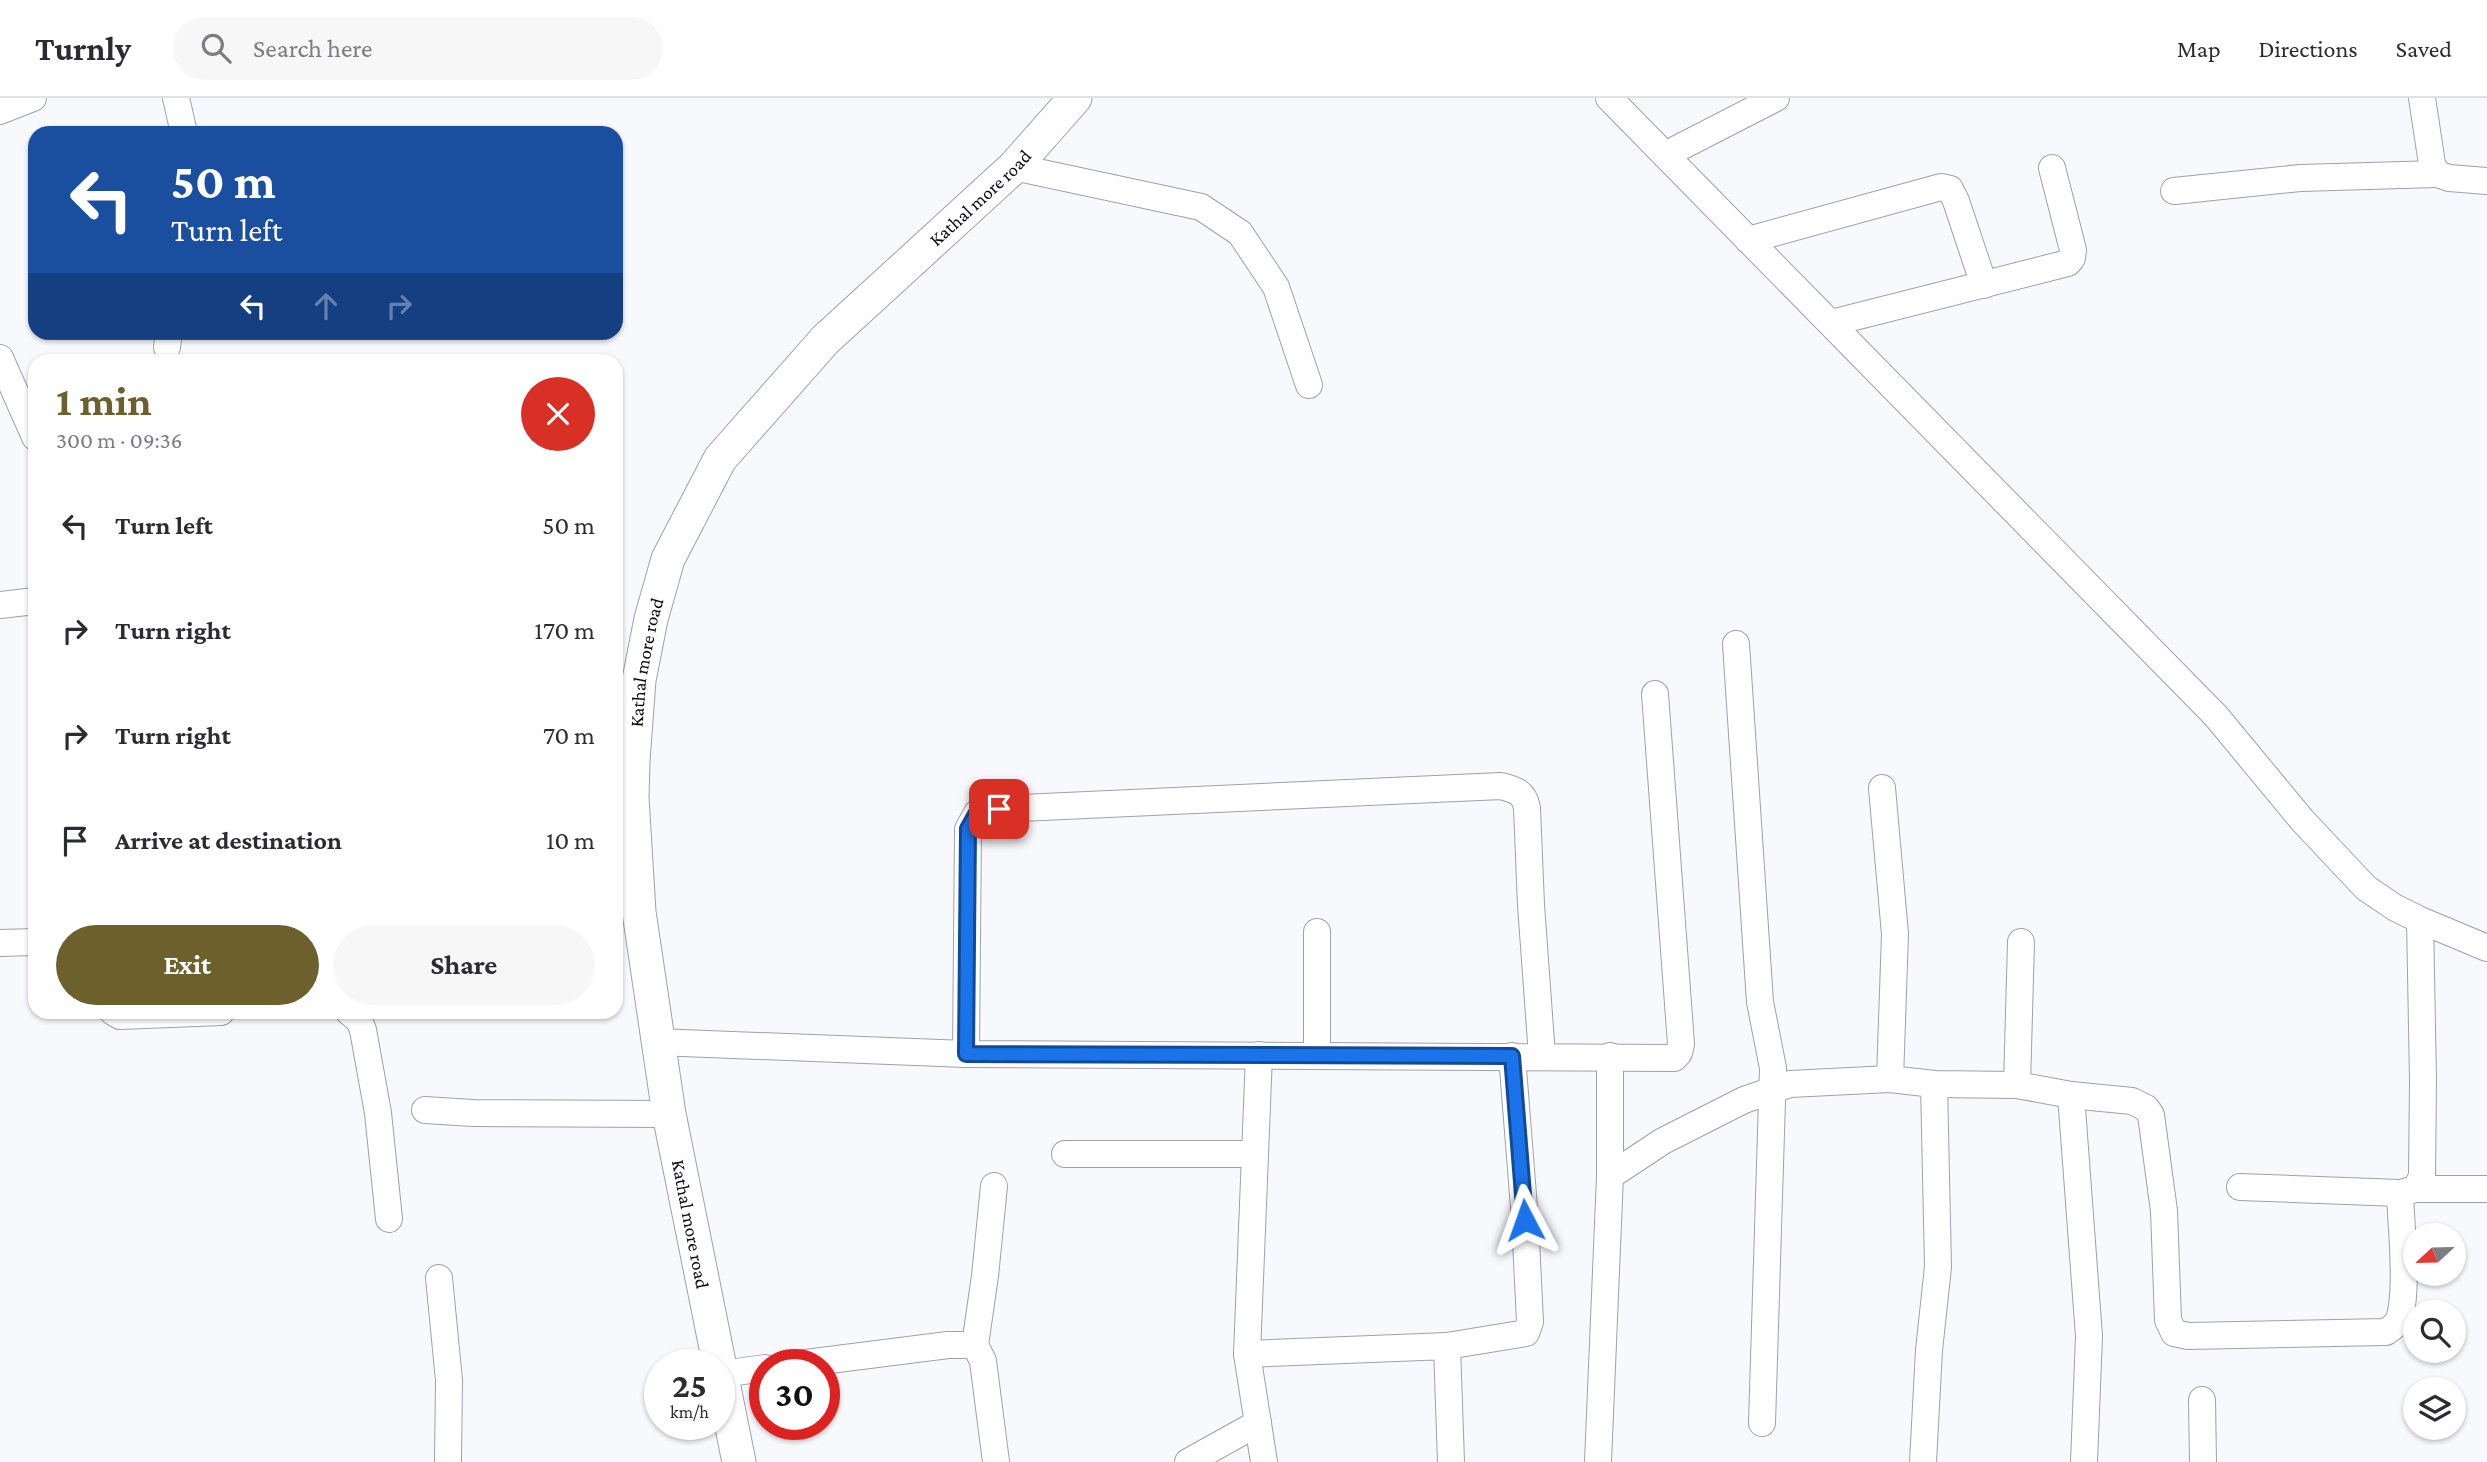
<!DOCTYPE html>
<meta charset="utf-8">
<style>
:root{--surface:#fff;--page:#f7f7f7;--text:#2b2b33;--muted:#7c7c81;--line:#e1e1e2;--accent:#6c602d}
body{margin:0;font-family:"Crimson Pro",serif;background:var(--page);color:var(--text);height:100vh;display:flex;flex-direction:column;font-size:26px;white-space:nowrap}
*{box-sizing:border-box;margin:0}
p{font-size:23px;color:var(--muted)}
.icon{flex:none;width:38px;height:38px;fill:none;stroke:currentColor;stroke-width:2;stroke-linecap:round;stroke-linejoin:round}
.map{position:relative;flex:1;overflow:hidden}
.details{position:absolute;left:28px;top:256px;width:595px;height:665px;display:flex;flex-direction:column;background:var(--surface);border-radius:21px;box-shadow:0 2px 5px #0004}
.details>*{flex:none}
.top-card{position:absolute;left:28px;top:28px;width:595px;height:214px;border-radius:21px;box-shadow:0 2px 5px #0004;background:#1a4fa0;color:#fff;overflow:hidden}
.needle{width:46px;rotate:248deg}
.buttons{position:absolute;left:2403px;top:1125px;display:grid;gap:14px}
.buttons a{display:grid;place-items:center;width:63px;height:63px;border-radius:50%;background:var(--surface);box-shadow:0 2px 5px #0004;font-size:35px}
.speed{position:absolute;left:644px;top:1251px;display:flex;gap:14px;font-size:35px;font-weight:700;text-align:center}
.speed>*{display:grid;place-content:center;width:91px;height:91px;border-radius:50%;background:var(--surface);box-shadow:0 2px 5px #0004;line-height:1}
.speed small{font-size:18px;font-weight:400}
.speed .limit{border:10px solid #d22;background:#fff;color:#111}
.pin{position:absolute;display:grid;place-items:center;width:60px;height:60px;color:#fff;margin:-30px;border-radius:14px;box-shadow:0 4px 10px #0006}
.me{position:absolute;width:77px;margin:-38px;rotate:356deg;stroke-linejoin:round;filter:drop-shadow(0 0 5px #0008)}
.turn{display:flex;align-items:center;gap:24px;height:147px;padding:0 28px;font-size:32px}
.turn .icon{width:91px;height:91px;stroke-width:2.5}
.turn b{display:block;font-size:49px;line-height:60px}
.lanes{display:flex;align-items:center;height:66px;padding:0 28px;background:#0003;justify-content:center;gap:35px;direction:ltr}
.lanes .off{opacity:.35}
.round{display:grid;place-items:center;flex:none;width:74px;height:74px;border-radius:37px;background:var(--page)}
.head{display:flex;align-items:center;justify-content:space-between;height:119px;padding:0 28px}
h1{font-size:42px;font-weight:700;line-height:52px;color:var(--accent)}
.button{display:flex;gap:14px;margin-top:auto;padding:14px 28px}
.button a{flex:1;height:80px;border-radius:42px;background:var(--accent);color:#fff;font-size:28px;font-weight:700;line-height:80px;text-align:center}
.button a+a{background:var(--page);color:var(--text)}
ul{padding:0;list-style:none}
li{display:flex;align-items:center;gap:21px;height:105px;padding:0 28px}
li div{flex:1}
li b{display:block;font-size:26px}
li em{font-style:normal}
header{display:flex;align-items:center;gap:42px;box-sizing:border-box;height:98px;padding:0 35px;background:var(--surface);border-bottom:2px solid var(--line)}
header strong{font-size:33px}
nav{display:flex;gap:38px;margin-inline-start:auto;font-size:24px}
.search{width:490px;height:63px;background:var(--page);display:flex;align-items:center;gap:18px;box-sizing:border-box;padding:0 24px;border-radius:38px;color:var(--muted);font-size:26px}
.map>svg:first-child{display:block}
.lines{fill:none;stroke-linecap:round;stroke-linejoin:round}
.minor-casing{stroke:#9fa1aa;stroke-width:28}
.major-casing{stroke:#9fa1aa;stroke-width:35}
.minor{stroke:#fff;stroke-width:26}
.major{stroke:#fff;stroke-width:33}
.route-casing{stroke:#114b97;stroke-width:18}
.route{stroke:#1a73e8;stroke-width:12}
.labels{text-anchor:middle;stroke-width:7;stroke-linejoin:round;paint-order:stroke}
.street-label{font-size:19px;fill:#0a0b0e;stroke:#fff}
</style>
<header>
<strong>Turnly</strong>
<div class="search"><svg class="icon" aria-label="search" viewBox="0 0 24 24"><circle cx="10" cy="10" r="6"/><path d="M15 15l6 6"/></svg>Search here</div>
<nav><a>Map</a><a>Directions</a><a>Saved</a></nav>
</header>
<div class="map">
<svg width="2487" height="1364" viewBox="0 0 2487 1364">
<rect width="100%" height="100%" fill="#f8f9fd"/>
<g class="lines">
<defs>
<g id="minor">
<polyline points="176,0 184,35"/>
<polyline points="1609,0 2216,618 2302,722 2366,790 2394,809 2420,822 2487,850"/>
<polyline points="2422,0 2432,66 2437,76 2449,80 2487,83"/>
<polyline points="0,13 33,0"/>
<polyline points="1665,57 1776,0"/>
<polyline points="1014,69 1201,109 1240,135 1276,189 1309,287"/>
<polyline points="2174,93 2300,80 2437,76"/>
<polyline points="1748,142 1941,89 1950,91 1956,103 1984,187"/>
<polyline points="1831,225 2068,165 2072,160 2073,152 2052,70"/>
<polyline points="167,249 169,234"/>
<polyline points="0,260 35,339"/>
<polyline points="0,507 35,503"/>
<polyline points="1736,546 1760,904 1773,970 1762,1325"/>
<polyline points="1882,690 1895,836 1890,981"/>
<polyline points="1317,834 1317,957"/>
<polyline points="0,845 35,844"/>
<polyline points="113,914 120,918 221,914"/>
<polyline points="349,914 359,922 363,932 378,1015 389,1121"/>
<polyline points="657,944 966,956 1674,960 1679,955 1681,946 1655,596"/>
<path d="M 966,956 L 968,731 L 977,715 L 999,711 L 1501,688 C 1516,692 1524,694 1527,710 L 1531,807 L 1542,958"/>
<polyline points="1259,957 1247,1256 1447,1248 1451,1364"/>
<polyline points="2017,987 2021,844"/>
<polyline points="2071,997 2089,1238 2084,1364"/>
<polyline points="425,1012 473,1015 669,1016"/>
<polyline points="1065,1056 1254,1056"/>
<path d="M 1610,1078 L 1663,1043 L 1744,1002 L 1790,986 L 1890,981 L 1934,986 L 2017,987 L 2071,997 L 2132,1003 L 2146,1010 L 2151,1017 L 2164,1113 L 2168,1222 L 2174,1235 L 2188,1238 L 2386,1234 C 2393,1229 2398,1226 2400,1218 C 2408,1187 2401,1129 2400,1095 L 2416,1091 L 2422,1078 L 2423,982 L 2420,822"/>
<polyline points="2240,1089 2400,1095"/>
<polyline points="2416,1091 2487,1091"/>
<polyline points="439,1180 449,1282 448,1364"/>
<polyline points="975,1247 985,1178 994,1088"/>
<polyline points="1447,1248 1526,1235 1530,1224 1525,1122 1512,958"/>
<polyline points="1247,1256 1264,1364"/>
<polyline points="790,1267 948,1247 975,1247 983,1263 996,1364"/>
<polyline points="722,1276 765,1270"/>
<polyline points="2202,1302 2203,1364"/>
<polyline points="1188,1364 1258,1325"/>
<polyline points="1598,1364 1610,1078 1610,958"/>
<polyline points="1923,1364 1929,1252 1938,1169 1934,986"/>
</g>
<g id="major">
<path id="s1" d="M 739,1364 L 669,1016 L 639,814 L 632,699 L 633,663 L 639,582 L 651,521 L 668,461 L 720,361 L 825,242 L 1014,69 L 1075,0"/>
</g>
</defs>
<use href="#minor" class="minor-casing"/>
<use href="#major" class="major-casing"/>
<use href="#minor" class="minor"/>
<use href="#major" class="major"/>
</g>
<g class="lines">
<defs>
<polyline id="route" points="999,711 977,715 968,731 966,956 1512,958 1525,1122"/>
</defs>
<use href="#route" class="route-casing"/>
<use href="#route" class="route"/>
</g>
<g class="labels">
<g class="street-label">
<text dy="7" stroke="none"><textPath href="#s1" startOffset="1398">Kathal more road</textPath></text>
<text dy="7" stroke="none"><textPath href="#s1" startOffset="810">Kathal more road</textPath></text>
<text transform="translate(691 1126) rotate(79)" y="7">Kathal more road</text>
</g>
</g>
</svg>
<div class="buttons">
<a><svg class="needle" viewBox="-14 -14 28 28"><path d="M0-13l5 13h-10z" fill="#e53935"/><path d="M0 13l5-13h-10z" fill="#7c7c81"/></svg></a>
<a><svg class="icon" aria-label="search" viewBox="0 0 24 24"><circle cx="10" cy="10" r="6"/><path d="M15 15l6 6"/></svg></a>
<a><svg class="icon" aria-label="layers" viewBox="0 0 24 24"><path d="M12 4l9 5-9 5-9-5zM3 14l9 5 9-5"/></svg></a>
</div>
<div class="speed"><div>25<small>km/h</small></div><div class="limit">30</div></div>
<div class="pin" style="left:999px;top:711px;background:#d93025"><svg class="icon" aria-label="arrive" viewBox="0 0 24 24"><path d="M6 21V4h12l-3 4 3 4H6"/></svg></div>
<svg class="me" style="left:1525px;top:1122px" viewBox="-20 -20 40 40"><path d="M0-17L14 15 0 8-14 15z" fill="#1a73e8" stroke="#fff" stroke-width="4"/></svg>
<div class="top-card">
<div class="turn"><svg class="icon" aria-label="left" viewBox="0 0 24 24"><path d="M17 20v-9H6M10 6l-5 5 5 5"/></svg><div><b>50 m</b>Turn left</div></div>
<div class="lanes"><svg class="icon" aria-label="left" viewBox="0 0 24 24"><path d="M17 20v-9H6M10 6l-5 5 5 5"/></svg><svg class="icon off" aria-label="ahead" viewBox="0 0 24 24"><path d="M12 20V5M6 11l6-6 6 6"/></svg><svg class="icon off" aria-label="right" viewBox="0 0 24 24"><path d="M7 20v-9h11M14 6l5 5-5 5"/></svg></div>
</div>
<section class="details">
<div class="head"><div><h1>1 min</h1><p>300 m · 09:36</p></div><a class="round" style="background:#d93025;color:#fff"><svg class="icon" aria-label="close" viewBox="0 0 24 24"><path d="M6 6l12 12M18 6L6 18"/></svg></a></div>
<ul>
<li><svg class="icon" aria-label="left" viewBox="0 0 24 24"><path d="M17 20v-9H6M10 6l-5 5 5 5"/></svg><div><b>Turn left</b></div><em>50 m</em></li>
<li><svg class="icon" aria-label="right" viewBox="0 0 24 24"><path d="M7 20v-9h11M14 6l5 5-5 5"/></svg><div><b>Turn right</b></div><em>170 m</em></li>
<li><svg class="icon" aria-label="right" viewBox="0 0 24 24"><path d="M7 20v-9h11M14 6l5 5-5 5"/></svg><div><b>Turn right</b></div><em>70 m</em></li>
<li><svg class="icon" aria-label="arrive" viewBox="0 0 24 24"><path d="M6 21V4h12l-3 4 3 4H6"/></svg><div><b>Arrive at destination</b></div><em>10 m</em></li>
</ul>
<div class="button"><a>Exit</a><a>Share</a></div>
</section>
</div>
